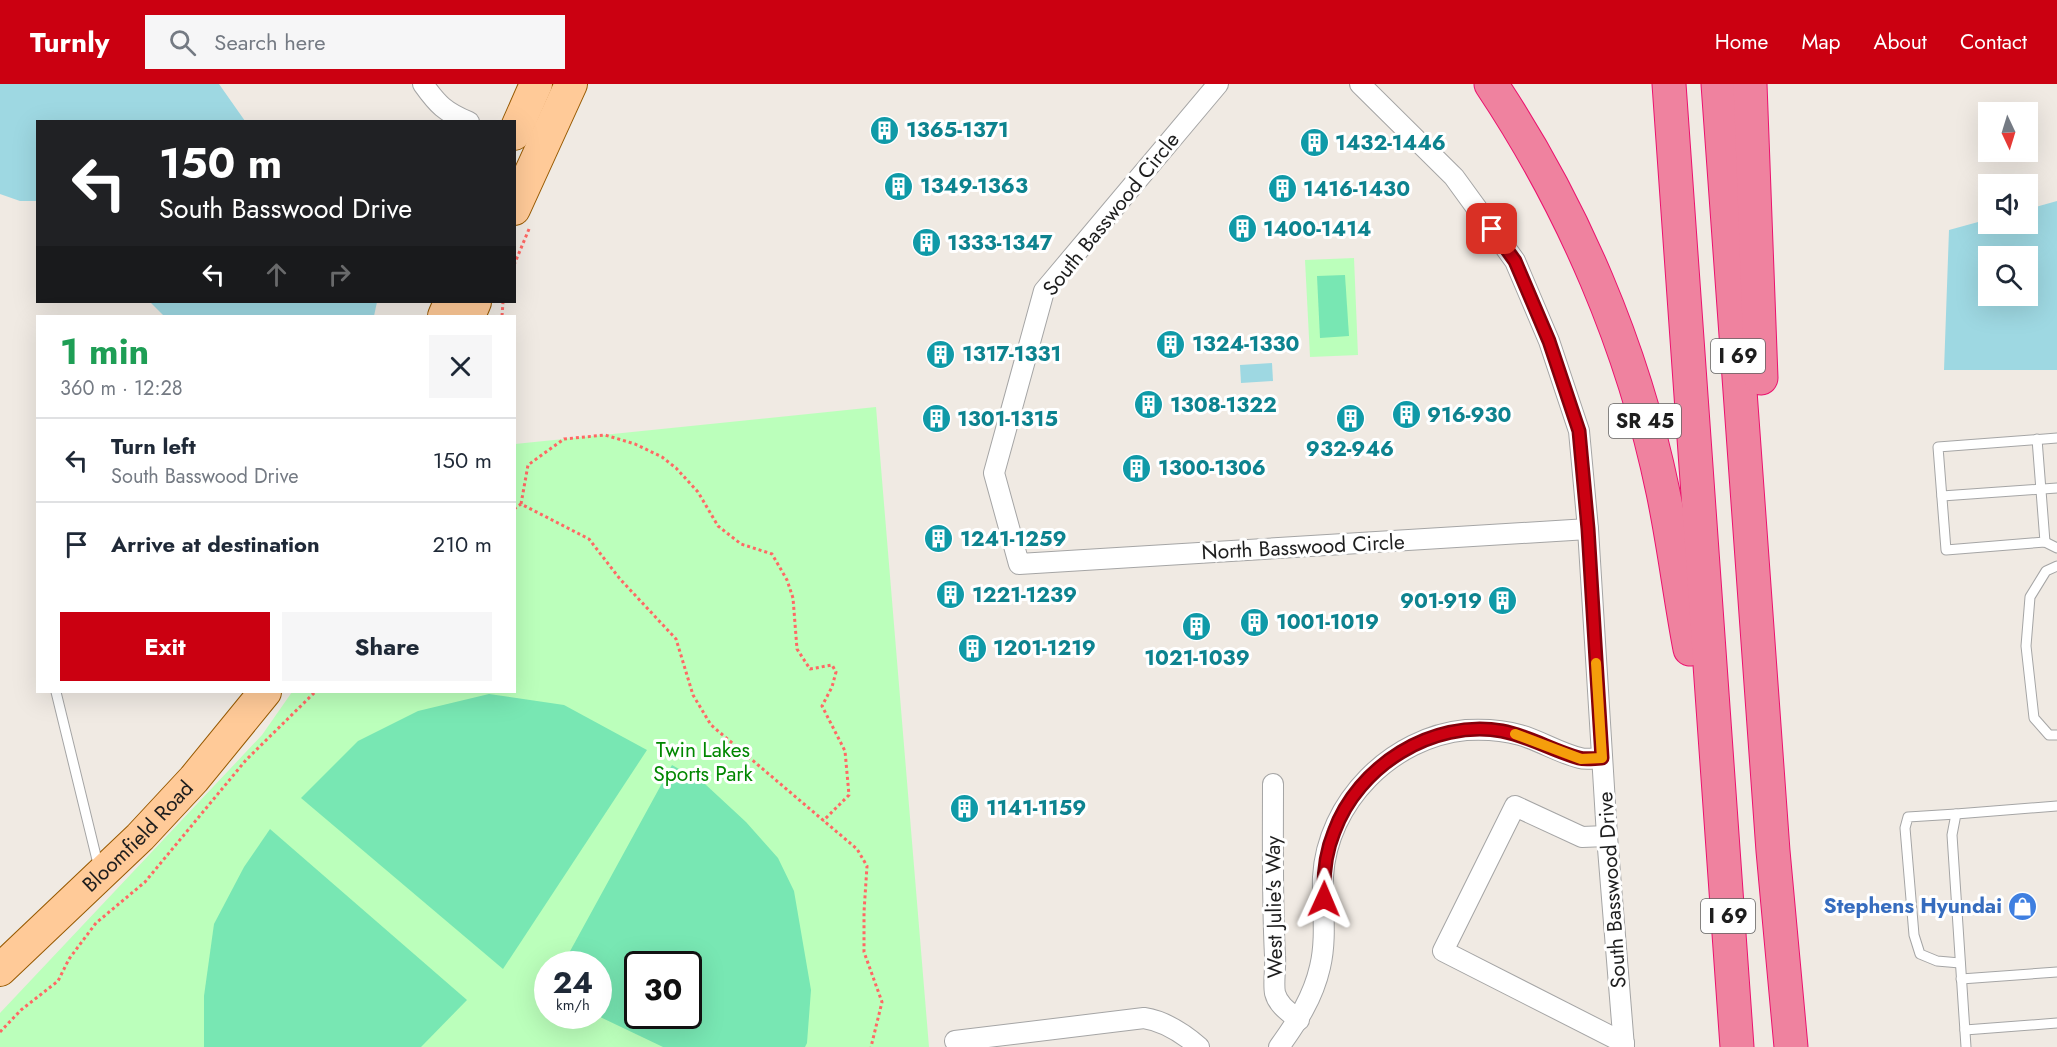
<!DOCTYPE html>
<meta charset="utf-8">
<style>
:root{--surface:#fff;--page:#f6f6f7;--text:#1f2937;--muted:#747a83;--line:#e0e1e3;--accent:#cb0011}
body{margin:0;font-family:Jost,sans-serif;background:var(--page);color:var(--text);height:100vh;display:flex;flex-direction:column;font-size:22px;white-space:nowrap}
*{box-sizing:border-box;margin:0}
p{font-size:20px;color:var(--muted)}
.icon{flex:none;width:33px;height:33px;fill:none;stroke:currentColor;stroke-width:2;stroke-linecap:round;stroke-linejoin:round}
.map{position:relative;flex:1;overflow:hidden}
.panel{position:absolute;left:36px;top:231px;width:480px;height:378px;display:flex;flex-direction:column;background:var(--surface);border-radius:0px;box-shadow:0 6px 24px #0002}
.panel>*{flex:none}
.hud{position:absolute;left:36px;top:36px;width:480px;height:183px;border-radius:0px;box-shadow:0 6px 24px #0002;background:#202124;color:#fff;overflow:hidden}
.needle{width:39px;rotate:176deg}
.tools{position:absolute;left:1978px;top:18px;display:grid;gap:12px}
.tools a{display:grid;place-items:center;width:60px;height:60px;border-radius:0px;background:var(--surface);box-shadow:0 6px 24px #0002;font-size:30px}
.speed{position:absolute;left:534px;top:867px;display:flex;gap:12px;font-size:30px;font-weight:700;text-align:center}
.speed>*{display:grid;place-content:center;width:78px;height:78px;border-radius:50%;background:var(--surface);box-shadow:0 6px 24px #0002;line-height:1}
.speed small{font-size:15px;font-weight:400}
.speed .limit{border:3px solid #111;border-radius:9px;background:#fff;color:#111}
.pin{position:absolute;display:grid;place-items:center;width:51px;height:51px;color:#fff;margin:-26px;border-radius:12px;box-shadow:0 3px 9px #0006}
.me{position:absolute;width:66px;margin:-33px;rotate:1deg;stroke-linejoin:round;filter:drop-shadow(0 0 4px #0008)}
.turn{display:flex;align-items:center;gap:21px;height:126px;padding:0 24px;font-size:27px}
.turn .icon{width:78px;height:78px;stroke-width:2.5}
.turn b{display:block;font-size:42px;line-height:51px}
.lanes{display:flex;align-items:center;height:57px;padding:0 24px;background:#0003;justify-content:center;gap:30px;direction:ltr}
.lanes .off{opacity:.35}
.round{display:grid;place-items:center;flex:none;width:63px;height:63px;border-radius:0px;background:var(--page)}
.summary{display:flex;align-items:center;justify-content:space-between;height:102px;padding:0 24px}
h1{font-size:36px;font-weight:700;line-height:45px;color:#1e9e55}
.action{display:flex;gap:12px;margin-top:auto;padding:12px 24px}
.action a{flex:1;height:69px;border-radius:0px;background:var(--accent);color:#fff;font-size:24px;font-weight:700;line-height:69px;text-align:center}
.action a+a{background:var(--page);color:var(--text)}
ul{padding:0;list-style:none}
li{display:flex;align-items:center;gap:18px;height:84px;padding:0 24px;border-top:2px solid var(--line)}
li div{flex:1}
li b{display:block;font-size:22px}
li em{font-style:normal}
header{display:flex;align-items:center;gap:36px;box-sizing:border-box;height:84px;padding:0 30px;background:var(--accent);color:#fff}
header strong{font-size:28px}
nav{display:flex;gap:33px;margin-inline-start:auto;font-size:21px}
.search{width:420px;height:54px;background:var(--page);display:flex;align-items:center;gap:15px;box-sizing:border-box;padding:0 21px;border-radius:0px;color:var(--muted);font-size:22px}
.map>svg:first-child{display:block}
.park{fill:#bfb;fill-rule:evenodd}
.pitch{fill:#78e7b3;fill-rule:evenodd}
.water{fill:#9ed8e2;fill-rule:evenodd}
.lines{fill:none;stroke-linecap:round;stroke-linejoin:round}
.service-casing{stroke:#a5a5a5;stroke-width:11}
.minor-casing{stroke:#a5a5a5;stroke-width:22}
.primary-casing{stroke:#975900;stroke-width:34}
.motorway-casing{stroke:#eb126e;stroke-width:35}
.path{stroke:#ff6864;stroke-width:3;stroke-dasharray:3 3;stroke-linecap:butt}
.service{stroke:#fff;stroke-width:9}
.minor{stroke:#fff;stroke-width:20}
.primary{stroke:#ffca98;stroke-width:32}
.motorway{stroke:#ef829f;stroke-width:33}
.route-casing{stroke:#84000b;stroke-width:15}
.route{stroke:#cb0011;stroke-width:10}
.slow{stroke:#f59e0b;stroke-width:10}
.labels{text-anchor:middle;stroke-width:6;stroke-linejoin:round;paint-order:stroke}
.shield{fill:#fff;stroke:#626262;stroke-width:1.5}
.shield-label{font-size:20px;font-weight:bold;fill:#1e1e1e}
.culture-label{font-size:21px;font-weight:bold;fill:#0d838f;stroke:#fff;text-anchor:start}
.street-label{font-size:21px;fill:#1e1e1e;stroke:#fff}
.park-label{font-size:21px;fill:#008701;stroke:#fff}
.shop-label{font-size:21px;font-weight:bold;fill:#366cbe;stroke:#fff;text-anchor:end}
</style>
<header>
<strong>Turnly</strong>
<div class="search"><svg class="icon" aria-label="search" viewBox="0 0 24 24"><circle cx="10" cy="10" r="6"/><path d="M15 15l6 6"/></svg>Search here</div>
<nav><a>Home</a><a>Map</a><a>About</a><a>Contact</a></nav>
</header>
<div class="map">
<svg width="2057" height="963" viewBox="0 0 2057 963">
<rect width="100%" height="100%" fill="#f0eae3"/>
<g class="park">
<polygon points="1354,174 1358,271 1310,273 1305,176"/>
<path d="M 876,323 L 929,963 L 0,963 L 0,929 L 262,651 L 292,608 L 514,608 L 515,360 ZM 548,880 L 598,880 L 598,932 L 548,932 ZM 638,880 L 688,880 L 688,932 L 638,932 Z"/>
</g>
<g class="pitch">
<polygon points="1345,191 1349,252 1320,254 1317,192"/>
<polygon points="489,610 564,621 647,666 503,885 301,714 358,657 418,627"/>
<path d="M 672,681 L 705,700 L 746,738 L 778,774 L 794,807 L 811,906 L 807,959 L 805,963 L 663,963 L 598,932 L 598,880 L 563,880 ZM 638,880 L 688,880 L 688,932 L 638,932 Z"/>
<polygon points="270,745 467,916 421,963 204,963 204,912 214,840 244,783"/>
</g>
<g class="water">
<polygon points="0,0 219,0 245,37 38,38 37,117 20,117 0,110"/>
<path d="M 2057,117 L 2057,286 L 1944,286 L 1949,146 L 1989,135 L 1989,140 L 2028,140 L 2028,125 ZM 1989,172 L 2028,172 L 2028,212 L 1989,212 Z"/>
<polygon points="150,218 377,218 374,232 164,232"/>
<polygon points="1272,279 1273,297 1241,299 1240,281"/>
</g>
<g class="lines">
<defs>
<g id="service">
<polyline points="2057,354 1938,363 1946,466 2045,458 2057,464"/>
<polyline points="2037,355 2045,458"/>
<polyline points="1942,412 2057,404"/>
<polyline points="2057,482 2046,487 2030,513 2026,562 2034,634 2049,651 2057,651"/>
<polyline points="56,608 99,784"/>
<polyline points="1956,730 1908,733 1905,744 1914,851 1920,870 1937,877 1960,879"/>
<polyline points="1961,895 2057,888"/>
<polyline points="1965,946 2057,939"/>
<polyline points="1966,963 1952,751 1956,730 2057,722"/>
</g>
<g id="minor">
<path d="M 423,0 C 438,21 445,28 469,38"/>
<polyline points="1218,0 1044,207 994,389 1019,480 1588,445"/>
<polyline points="1360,0 1454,93 1515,177 1549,257 1579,347 1588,445 1607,752 1624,963"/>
<path d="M 1273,700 C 1273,757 1272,814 1275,872 C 1276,882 1273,899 1275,909 C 1278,921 1289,928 1299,936"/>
<polyline points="1607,752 1582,753 1515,722 1443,867 1624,959"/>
<path d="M 955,957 L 1144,934 C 1164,937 1184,950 1199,963"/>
<path d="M 1279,963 C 1297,938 1313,914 1320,883 C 1327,854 1322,823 1323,793 C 1327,718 1392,653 1466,646 C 1485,645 1503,646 1520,651 C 1541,657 1559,669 1580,674 C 1586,676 1595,674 1602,674"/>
</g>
<g id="primary">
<polyline points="514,50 536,0"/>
<polyline points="514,125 571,0"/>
<polyline points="444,232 450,218"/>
<polyline points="469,232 475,218"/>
<path id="s1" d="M 0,886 L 140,753 L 194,695 L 265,608"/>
</g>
<g id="motorway">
<path d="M 1491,0 C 1573,123 1633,263 1663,408 C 1674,460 1680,513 1690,565"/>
<polyline points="1669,0 1737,963"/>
<polyline points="1718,0 1773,767 1791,963"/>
<polyline points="1750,0 1761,294"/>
</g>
</defs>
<use href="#service" class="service-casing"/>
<use href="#minor" class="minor-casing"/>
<use href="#primary" class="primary-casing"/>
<use href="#motorway" class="motorway-casing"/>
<g class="path">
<polyline points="514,181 529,145"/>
<polyline points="502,232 503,218"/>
<polyline points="514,346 514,348"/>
<polyline points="521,420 528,381 564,355 605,351 635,360 662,373 676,384 698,408 718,442 741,460 772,470 787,496 793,514 797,565 810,585 832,581 836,588 832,603 822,622 845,667 849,711 823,737"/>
<polyline points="514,425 521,420 589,455 620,495 676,555 693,611 711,641 857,765 867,782 864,828 864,868 882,918 871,963"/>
<polyline points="0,948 21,926 58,897 69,875 96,839 145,798 246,676 315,608"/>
</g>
<use href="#service" class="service"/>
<use href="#minor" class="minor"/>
<use href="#primary" class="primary"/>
<use href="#motorway" class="motorway"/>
</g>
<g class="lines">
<defs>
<path id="route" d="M 1324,815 C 1323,791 1325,770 1334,748 C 1358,682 1432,635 1502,647 C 1529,652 1553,667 1579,674 C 1586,676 1595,674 1602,674 L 1588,445 L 1579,347 L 1549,257 L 1515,177 L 1492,145"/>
</defs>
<use href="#route" class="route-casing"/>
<use href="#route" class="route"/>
<polyline class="slow" points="1515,650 1581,675 1602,674 1596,579"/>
</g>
<defs>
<symbol id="building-disc" viewBox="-11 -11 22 22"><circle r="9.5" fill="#0f9aa8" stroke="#fff"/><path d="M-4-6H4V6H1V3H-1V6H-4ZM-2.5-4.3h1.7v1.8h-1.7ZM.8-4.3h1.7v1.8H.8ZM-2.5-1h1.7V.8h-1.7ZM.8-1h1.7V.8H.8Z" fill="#fff"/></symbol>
<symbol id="shop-disc" viewBox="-11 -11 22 22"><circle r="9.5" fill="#3f7fe0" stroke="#fff"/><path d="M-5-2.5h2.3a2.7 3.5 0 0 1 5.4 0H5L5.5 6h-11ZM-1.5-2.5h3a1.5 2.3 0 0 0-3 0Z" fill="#fff"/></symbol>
</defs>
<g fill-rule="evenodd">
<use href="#building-disc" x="868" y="30" width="33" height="33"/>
<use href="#building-disc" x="1298" y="42" width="33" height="33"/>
<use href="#building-disc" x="882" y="86" width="33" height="33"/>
<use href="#building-disc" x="1266" y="88" width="33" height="33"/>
<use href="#building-disc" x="1226" y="128" width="33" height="33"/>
<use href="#building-disc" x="910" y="142" width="33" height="33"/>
<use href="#building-disc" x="1154" y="244" width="33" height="33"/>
<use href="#building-disc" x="924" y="254" width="33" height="33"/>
<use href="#building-disc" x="1132" y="304" width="33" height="33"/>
<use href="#building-disc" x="1390" y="314" width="33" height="33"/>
<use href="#building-disc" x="1334" y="318" width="33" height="33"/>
<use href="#building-disc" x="920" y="318" width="33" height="33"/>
<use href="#building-disc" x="1120" y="368" width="33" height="33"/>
<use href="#building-disc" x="922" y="438" width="33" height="33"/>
<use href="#building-disc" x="934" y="494" width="33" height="33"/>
<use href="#building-disc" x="1486" y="500" width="33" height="33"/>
<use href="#building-disc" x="1238" y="522" width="33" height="33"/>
<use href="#building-disc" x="1180" y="526" width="33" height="33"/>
<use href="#building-disc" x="956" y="548" width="33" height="33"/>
<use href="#building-disc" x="948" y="708" width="33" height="33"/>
<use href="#shop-disc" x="2006" y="806" width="33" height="33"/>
</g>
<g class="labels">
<g class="shield">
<rect x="1711" y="255" width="54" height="34" rx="4.5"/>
<rect x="1609" y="320" width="72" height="34" rx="4.5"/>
<rect x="1701" y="815" width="54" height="34" rx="4.5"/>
</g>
<g class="shield-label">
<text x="1738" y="279">I 69</text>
<text x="1645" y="344">SR 45</text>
<text x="1728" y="839">I 69</text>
</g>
<g class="culture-label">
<text x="906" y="53">1365-1371</text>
<text x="1335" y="66">1432-1446</text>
<text x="920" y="109">1349-1363</text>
<text x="1303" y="112">1416-1430</text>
<text x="1263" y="152">1400-1414</text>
<text x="947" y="166">1333-1347</text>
<text x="1192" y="267">1324-1330</text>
<text x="962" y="277">1317-1331</text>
<text x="1170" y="328">1308-1322</text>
<text x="1427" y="338">916-930</text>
<text x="957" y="342">1301-1315</text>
<text x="1350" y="372" text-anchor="middle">932-946</text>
<text x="1158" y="391">1300-1306</text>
<text x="960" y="462">1241-1259</text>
<text x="972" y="518">1221-1239</text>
<text x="1482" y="524" text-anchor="end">901-919</text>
<text x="1276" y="545">1001-1019</text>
<text x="993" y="571">1201-1219</text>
<text x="1197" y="581" text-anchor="middle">1021-1039</text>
<text x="986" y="731">1141-1159</text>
</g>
<g class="street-label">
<text transform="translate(1111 130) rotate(-51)" y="7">South Basswood Circle</text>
<text transform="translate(1303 463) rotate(-3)" y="7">North Basswood Circle</text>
<text dy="7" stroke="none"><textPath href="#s1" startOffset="192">Bloomfield Road</textPath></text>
<text transform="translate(1612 806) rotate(-94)" y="7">South Basswood Drive</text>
<text transform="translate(1274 823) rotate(-91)" y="7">West Julie's Way</text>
</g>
<g class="park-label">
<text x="703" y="673">Twin Lakes<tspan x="703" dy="24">Sports Park</tspan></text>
</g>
<g class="shop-label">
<text x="2002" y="829">Stephens Hyundai</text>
</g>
</g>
</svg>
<div class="tools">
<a><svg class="needle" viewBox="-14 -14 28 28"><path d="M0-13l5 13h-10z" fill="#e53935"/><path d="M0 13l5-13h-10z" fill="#747a83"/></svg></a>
<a><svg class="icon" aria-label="sound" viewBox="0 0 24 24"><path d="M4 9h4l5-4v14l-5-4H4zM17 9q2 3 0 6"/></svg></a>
<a><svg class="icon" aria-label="search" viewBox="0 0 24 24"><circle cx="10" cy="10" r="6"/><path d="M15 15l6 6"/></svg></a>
</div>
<div class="speed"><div>24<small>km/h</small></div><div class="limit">30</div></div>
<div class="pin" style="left:1492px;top:145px;background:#d93025"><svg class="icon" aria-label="arrive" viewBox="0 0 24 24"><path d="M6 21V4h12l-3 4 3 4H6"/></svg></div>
<svg class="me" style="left:1324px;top:815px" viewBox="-20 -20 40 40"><path d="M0-17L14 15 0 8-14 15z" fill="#cb0011" stroke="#fff" stroke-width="4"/></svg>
<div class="hud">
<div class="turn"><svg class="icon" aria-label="left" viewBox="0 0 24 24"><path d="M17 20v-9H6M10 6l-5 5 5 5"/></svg><div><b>150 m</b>South Basswood Drive</div></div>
<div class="lanes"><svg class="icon" aria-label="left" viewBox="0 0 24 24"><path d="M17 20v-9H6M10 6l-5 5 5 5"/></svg><svg class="icon off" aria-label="ahead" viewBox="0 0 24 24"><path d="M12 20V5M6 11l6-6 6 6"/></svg><svg class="icon off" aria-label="right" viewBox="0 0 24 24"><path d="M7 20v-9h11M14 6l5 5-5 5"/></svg></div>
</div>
<section class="panel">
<div class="summary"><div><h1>1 min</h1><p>360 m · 12:28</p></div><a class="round"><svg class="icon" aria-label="close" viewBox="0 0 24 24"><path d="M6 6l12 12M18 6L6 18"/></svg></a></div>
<ul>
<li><svg class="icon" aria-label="left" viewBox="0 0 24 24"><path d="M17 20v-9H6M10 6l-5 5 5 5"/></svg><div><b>Turn left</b><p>South Basswood Drive</p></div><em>150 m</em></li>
<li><svg class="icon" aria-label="arrive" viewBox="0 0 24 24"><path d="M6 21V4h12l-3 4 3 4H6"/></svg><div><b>Arrive at destination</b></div><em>210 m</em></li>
</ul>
<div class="action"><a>Exit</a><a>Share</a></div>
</section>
</div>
